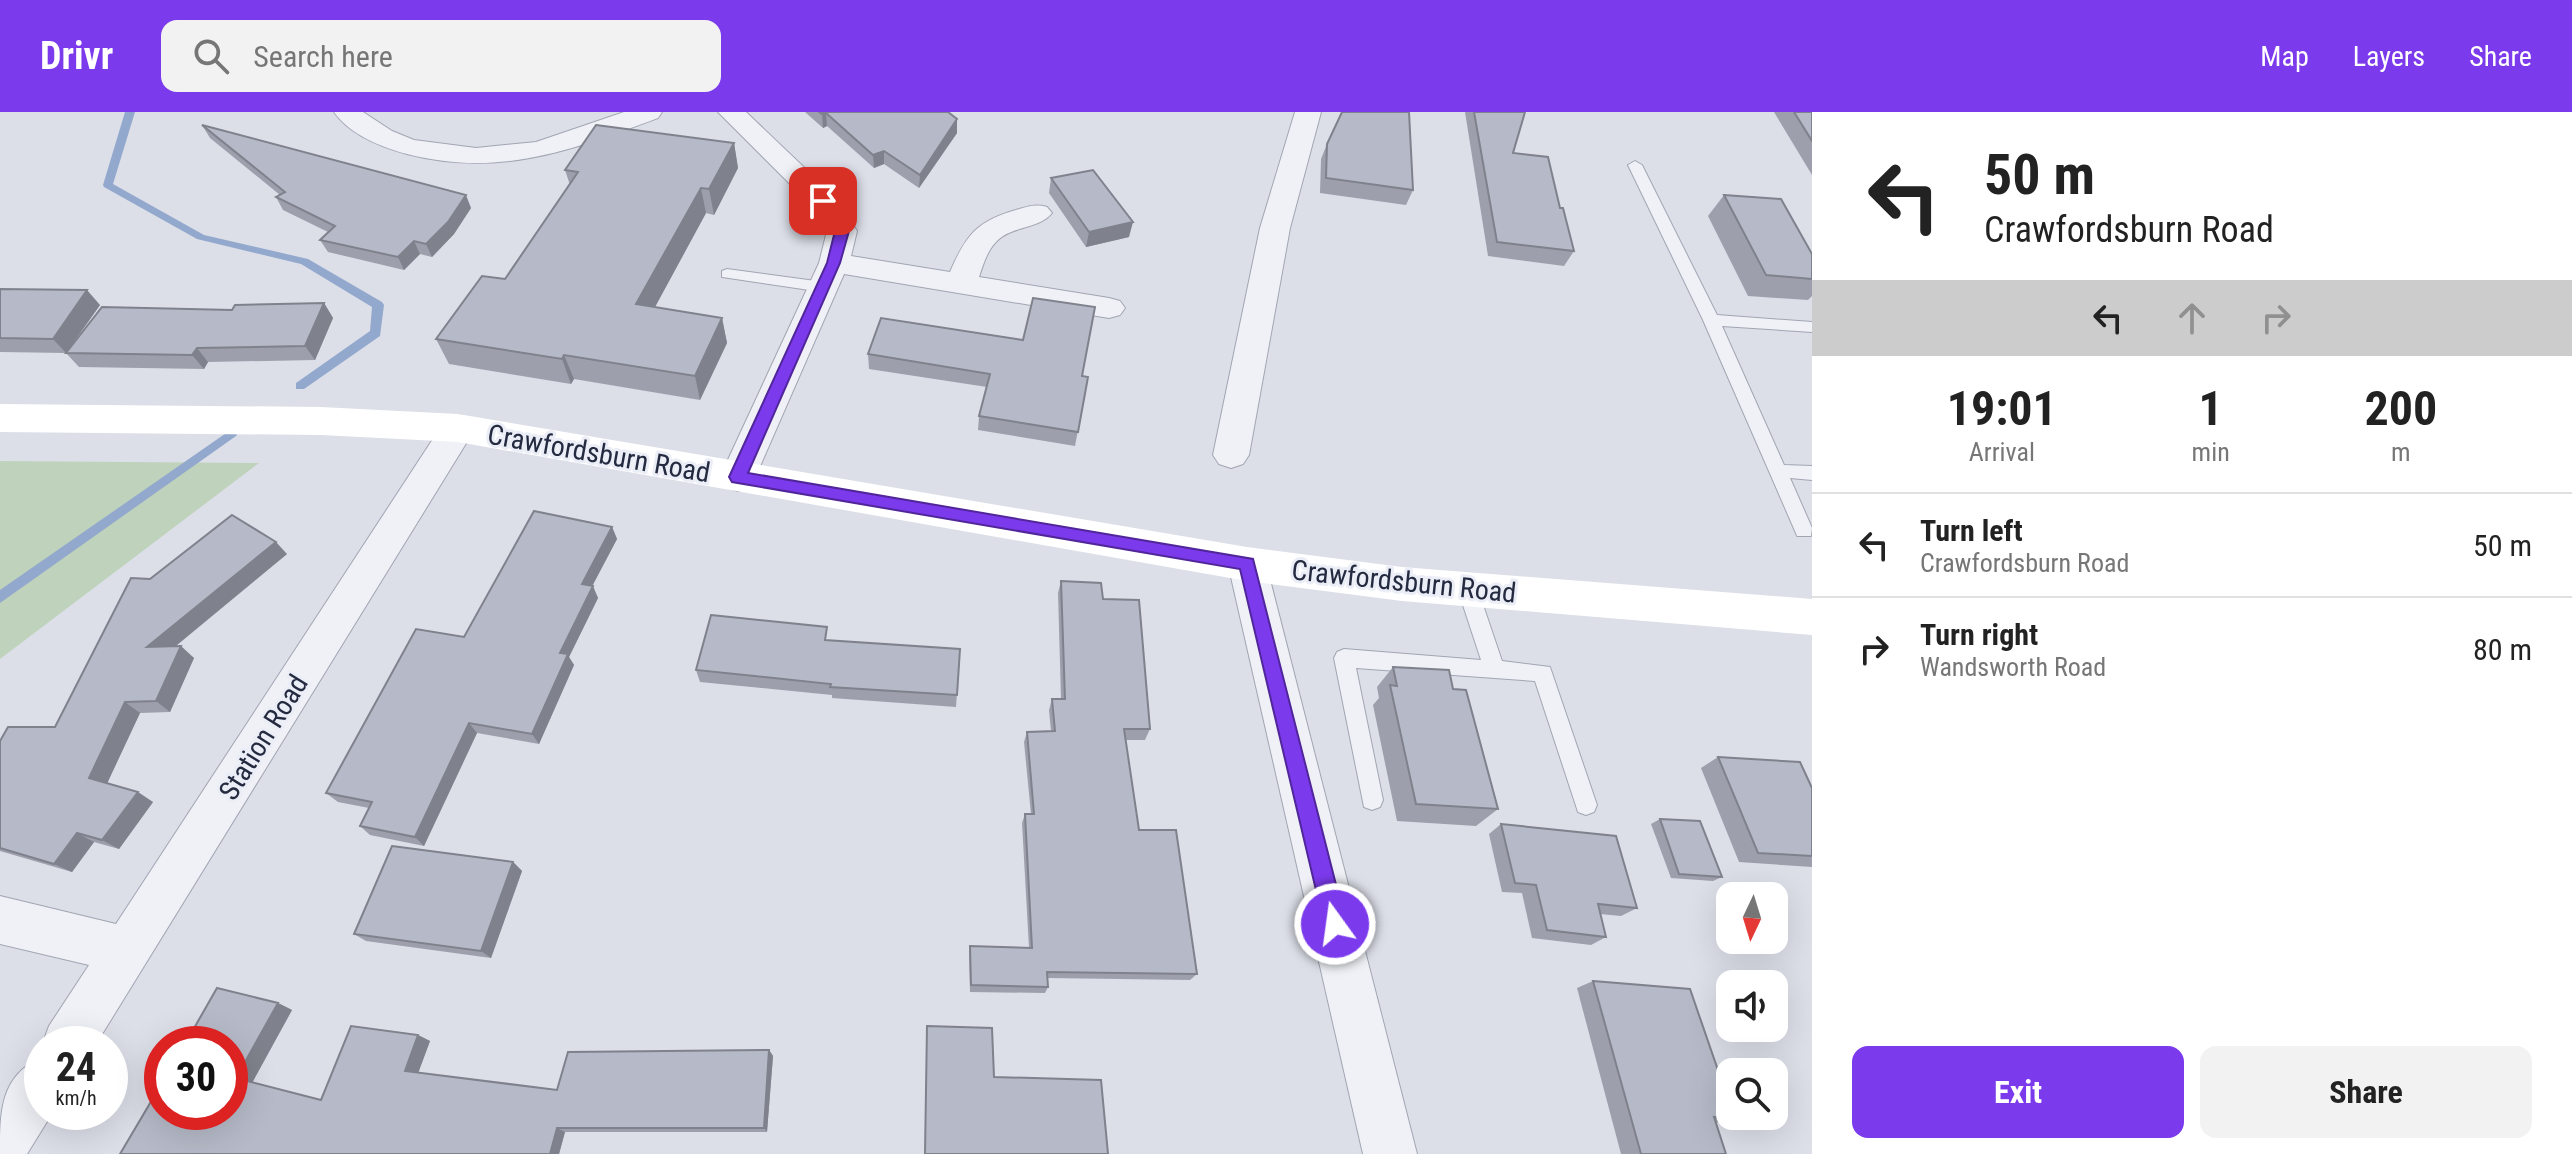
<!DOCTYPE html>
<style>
:root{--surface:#fff;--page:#f2f2f2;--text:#222;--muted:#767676;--line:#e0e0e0;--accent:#7c3aed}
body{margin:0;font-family:"Roboto Condensed",sans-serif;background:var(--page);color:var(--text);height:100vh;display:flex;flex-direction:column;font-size:30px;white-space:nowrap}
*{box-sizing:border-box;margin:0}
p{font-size:26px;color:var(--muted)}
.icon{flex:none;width:44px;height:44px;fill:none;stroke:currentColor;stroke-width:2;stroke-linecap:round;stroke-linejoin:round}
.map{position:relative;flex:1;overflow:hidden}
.details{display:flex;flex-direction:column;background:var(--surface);width:760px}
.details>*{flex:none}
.hud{background:#fff;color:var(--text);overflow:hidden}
.needle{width:52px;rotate:184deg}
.controls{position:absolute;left:1716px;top:770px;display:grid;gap:16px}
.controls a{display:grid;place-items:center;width:72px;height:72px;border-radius:16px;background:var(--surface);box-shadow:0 8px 32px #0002;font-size:40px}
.speed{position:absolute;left:24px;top:914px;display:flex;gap:16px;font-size:40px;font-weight:700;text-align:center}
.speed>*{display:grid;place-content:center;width:104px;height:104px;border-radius:50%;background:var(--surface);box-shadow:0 8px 32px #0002;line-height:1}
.speed small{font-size:20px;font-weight:400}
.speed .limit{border:12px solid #d22;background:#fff;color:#111}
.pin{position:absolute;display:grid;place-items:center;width:68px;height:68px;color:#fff;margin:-34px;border-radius:16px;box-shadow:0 4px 12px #0006}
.me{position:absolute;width:88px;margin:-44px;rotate:346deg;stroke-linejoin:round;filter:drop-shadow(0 0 6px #0008)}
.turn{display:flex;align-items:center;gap:28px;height:168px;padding:0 40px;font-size:36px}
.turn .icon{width:104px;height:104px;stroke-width:2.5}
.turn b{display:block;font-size:56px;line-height:68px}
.lanes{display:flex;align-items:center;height:76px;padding:0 40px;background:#0003;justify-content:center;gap:40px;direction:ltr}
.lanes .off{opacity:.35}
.eta{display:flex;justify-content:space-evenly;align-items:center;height:136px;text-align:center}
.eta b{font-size:48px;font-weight:700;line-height:56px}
.action{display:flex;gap:16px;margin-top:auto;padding:16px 40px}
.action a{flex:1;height:92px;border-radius:16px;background:var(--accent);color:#fff;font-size:32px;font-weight:700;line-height:92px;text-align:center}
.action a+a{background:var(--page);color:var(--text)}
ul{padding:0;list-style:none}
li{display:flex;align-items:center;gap:24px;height:104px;padding:0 40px;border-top:2px solid var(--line)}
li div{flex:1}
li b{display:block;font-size:30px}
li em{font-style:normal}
header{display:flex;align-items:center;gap:48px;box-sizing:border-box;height:112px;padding:0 40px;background:var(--accent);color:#fff}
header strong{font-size:38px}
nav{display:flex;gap:44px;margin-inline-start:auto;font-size:28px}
.search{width:560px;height:72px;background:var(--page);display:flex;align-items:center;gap:20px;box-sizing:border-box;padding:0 28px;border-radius:16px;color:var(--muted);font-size:30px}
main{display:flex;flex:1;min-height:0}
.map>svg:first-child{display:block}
.green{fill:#bfd3bc}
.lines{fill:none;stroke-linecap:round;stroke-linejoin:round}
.stream{fill:#93a8cd;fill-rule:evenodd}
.service-casing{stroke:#a1a5b2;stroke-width:2}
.minor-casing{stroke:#a1a5b2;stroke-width:2}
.service{fill:#eff1f6;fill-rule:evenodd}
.minor{fill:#eff1f6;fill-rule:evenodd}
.secondary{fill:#fff;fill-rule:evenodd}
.wall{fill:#9da0ac}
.shaded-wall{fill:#7f828c}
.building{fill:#b6bac8;stroke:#7f828c;stroke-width:2}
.route{fill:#7c3aed;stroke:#51269a;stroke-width:2}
.labels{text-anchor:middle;stroke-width:6;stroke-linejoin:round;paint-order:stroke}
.street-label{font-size:28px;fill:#242b40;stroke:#ebeef6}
</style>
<header>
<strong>Drivr</strong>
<div class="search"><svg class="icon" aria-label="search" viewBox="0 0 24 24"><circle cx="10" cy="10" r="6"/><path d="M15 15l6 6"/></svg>Search here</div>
<nav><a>Map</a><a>Layers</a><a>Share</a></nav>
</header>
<main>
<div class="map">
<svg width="1812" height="1042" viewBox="0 0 1812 1042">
<rect width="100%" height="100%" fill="#dcdfe8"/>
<polygon class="green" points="0,349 259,351 0,547"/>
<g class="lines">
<g class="stream">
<polygon points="125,0 135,0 113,72 204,123 308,147 382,190 384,193 380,224 304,277 296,277 296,271 370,219 372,195 301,152 197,127 104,75 103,73"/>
<polygon points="232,317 238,321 236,324 0,491 0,478"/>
</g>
<defs>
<g id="service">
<polygon points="1635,49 1642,53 1717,203 1812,210 1812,220 1722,214 1784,353 1812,354 1812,368 1790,366 1812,416 1811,424 1797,424 1795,419 1703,208 1628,53"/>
<polygon points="727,157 823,170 831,175 823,180 722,165 722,159"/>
<polygon points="1468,470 1475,472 1478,478 1502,549 1550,555 1597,693 1594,700 1586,703 1578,700 1535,569 1356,556 1383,688 1380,695 1372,698 1364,695 1334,546 1337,540 1344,537 1481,548 1458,478 1461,472"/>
</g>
<g id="minor">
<path d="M 334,0 L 363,0 L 392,19 L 414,28 L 476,36 L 536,30 L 624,0 L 662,0 L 658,6 C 572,38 500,66 407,42 C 381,35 350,23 334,0 Z"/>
<path d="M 718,0 L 746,0 L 833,83 L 857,119 L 851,144 L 950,160 C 966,123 977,109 1016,98 C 1028,94 1036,92 1047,95 L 1052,101 C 1040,117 1010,114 996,130 C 987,139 983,153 979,165 L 1109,186 L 1120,189 L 1125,196 L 1120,203 L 1109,206 L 844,162 L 751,375 L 738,379 L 725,375 L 720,365 L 819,151 L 827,119 L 812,94 Z"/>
<polygon points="1295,0 1321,0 1290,116 1249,343 1243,352 1231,356 1219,352 1213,343 1260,116"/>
<polygon points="458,303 470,307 475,316 470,325 96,932 42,933 49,914 89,853 0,832 0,784 116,812 446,307"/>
<polygon points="1247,437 1261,441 1266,452 1417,1042 1363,1042 1228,452 1233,441"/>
<path d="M 42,945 L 42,1000 L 53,1000 L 27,1042 L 0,1042 C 0,999 0,964 42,945 Z"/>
</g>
</defs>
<use href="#service" class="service-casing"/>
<use href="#minor" class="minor-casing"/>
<use href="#service" class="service"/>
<use href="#minor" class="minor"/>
<polygon class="secondary" points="0,292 321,295 458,302 1247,435 1402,455 1812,487 1812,523 1402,489 1247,469 458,330 321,323 0,320"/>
</g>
<g class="wall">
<polygon points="805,0 948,0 957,21 919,76 884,52 874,56 827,14 823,16"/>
<polygon points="1465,0 1525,0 1513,41 1560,96 1574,139 1564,154 1488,144"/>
<polygon points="1774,0 1812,0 1812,63"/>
<polygon points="202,13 471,96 454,122 432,145 420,142 404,158 328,140 320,128 328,120 283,98 276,85 280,83 210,26"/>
<polygon points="734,31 738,56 714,103 706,101 655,195 722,206 727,231 700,288 574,267 571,272 449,252 436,227 505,167 570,73 565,58"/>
<polygon points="1327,32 1413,78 1406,93 1320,81 1321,47"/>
<polygon points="1051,66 1129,125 1086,135 1049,81"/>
<polygon points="1724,83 1812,142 1812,184 1808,188 1748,184 1708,104"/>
<polygon points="0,177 100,193 66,241 0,240"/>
<polygon points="324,191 333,206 315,248 208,250 204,257 79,255 66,241 232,198"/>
<polygon points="868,242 1088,265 1075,334 978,318 979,304 987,275 869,257"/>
<polygon points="612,415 617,427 592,474 598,486 569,545 574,553 539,632 477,621 424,734 370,723 360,714 369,696 338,690 326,681 464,525"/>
<polygon points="287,442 176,534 194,546 170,600 140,601 107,671 153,690 119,737 94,730 72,760 0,739 0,629 55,615 150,467"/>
<polygon points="1061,469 1103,487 1150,617 1145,628 1125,628 1139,718 1197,862 1190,868 1048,866 1048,875 1045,881 970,880 969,842 970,834 1029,836 1022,711 1025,702 1031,702 1024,630 1027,620 1051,619 1049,598 1052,587 1061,587 1058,481"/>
<polygon points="960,537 956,595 832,586 832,583 700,570 696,558"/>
<polygon points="1393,555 1453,577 1498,697 1476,714 1397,709 1373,593 1379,586 1377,575"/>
<polygon points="1718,645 1812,676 1812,755 1739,750 1701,656"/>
<polygon points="1660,707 1722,765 1713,769 1671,766 1651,712"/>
<polygon points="1501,712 1637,796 1621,804 1600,802 1606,825 1591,833 1532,826 1522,781 1502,780 1489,722"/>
<polygon points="513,750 522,759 491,846 366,829 354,822"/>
<polygon points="1593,869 1735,1007 1715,1011 1726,1042 1621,1042 1577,876"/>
<polygon points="278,891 292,898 252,971 321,988 418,923 430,929 418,961 557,978 769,938 773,944 767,1020 565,1020 559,1042 120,1042"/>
</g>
<g class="shaded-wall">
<polygon points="826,1 827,14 823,16 822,2"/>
<polygon points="957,7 957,21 919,76 920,63"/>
<polygon points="734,31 738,56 714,103 709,77"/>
<polygon points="884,39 884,52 874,56 873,43"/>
<polygon points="701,76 706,101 643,217 636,192"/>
<polygon points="466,83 471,96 454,122 432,145 426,132"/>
<polygon points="1133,110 1129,125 1086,135 1089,120"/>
<polygon points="414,129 420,142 404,158 398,145"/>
<polygon points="87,178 100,193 66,241 53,227"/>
<polygon points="324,191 333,206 315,248 305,234"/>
<polygon points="722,206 727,231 700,288 695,264"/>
<polygon points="197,236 208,250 204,257 192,243"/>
<polygon points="564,243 574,267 571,272 562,247"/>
<polygon points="612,415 617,427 587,484 582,472"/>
<polygon points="276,430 287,442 161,546 147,535"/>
<polygon points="593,474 598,486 569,545 574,553 539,632 532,622 560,541"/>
<polygon points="181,534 194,546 170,600 156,589"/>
<polygon points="125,590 140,601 105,676 89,666"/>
<polygon points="469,611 477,621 424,734 415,725"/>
<polygon points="138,680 153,690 119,737 102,728"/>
<polygon points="77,721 94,730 72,760 54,752"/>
<polygon points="513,750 522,759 491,846 481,839"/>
<polygon points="278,891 292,898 252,971 236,966"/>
<polygon points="418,923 430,929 417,964 405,959"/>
<polygon points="769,938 773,944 767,1020 764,1016"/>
<polygon points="557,1016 565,1020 559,1042 550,1042"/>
</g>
<g class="building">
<polygon points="819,0 948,0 957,7 920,63 884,39 873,43 826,1 822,2"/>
<polygon points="1342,0 1409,0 1413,78 1326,66 1327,32"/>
<polygon points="1474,0 1525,0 1513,41 1548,45 1560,96 1563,96 1574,139 1497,130"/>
<polygon points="1794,0 1812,0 1812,29"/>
<polygon points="202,13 466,83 448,110 426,132 414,129 398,145 320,128 335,114 276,85 285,80"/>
<polygon points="596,13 734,31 709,77 701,76 636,192 722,206 695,264 564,243 562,247 436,227 482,164 505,167 578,60 565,58"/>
<polygon points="1093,58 1133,110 1089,120 1051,66"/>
<polygon points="1724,83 1781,87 1812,142 1812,167 1766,163"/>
<polygon points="0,177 87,178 53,227 0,226"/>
<polygon points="1033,186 1095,195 1082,264 1088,265 1078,320 979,304 990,262 868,242 881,206 1023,228"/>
<polygon points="324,191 305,234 197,236 192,243 66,241 102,195 232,198 235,193"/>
<polygon points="534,399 612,415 582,472 593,474 560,541 568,542 532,622 469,611 415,725 360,714 372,690 326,681 416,517 464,525"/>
<polygon points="232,403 276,430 147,535 181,534 156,589 125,590 89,666 138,680 102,728 77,721 54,752 0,736 0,629 8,615 55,615 131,466 150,467"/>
<polygon points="1061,469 1101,471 1103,487 1139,488 1150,617 1124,617 1139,718 1176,718 1197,862 1047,860 1048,875 971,873 970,834 1032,836 1025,702 1034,702 1027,620 1055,619 1052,587 1065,587"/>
<polygon points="711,503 827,515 825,528 960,537 957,583 830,575 831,572 696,558"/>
<polygon points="1393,555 1449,558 1453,577 1466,578 1498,697 1416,692 1390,573 1397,574"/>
<polygon points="1718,645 1800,650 1812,676 1812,744 1758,741"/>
<polygon points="1660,707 1700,709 1722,765 1679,762"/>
<polygon points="1501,712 1616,724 1637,796 1598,792 1606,825 1547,818 1536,773 1515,771"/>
<polygon points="392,734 513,750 481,839 354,822"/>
<polygon points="1593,869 1690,877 1730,993 1730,1004 1734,1004 1735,1007 1714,1005 1726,1042 1641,1042"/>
<polygon points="217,876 278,891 236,966 321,988 351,914 418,923 405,959 557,978 568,940 769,938 764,1016 557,1016 550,1042 120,1042 162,971 162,1000 230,1000 230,932 185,932"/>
<polygon points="927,914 992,916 994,965 1101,968 1108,1042 925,1042"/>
</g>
<polygon class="route" points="823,85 828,86 849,119 840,151 748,361 1253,447 1346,812 1343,819 1335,822 1328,819 1324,812 1240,457 732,370 729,365 827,151 835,119 817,89"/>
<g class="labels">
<g class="street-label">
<text transform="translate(599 341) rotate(10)" y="10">Crawfordsburn Road</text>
<text transform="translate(1404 469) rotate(6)" y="10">Crawfordsburn Road</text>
<text transform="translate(263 625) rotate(-58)" y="10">Station Road</text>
</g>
</g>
</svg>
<div class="controls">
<a><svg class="needle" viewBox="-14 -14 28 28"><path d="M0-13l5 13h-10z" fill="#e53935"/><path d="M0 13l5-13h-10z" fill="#767676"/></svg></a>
<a><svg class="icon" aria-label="sound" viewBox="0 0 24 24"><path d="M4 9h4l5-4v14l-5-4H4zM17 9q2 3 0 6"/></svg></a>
<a><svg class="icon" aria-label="search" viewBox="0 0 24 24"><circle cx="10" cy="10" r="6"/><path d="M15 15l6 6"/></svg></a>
</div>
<div class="speed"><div>24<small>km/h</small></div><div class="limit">30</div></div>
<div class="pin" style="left:823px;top:89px;background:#d93025"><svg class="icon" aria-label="arrive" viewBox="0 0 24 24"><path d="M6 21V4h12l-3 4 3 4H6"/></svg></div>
<svg class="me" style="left:1335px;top:812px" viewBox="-20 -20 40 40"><circle r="17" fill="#7c3aed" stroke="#fff" stroke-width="3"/><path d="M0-11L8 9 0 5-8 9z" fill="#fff"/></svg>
</div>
<section class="details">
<div class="hud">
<div class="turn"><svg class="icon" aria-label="left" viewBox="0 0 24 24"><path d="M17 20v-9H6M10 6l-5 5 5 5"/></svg><div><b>50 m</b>Crawfordsburn Road</div></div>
<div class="lanes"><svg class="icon" aria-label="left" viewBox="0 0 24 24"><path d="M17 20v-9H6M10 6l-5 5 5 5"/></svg><svg class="icon off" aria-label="ahead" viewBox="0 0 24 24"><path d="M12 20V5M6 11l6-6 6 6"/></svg><svg class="icon off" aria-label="right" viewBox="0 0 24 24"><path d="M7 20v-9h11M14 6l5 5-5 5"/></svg></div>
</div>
<div class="eta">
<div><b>19:01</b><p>Arrival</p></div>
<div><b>1</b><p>min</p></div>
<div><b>200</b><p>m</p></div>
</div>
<ul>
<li><svg class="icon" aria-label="left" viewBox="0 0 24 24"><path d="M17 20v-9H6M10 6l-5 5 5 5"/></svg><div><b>Turn left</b><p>Crawfordsburn Road</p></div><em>50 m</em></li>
<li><svg class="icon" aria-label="right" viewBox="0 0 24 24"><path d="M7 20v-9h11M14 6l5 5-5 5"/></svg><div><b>Turn right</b><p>Wandsworth Road</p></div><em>80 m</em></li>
</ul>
<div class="action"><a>Exit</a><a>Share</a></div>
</section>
</main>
